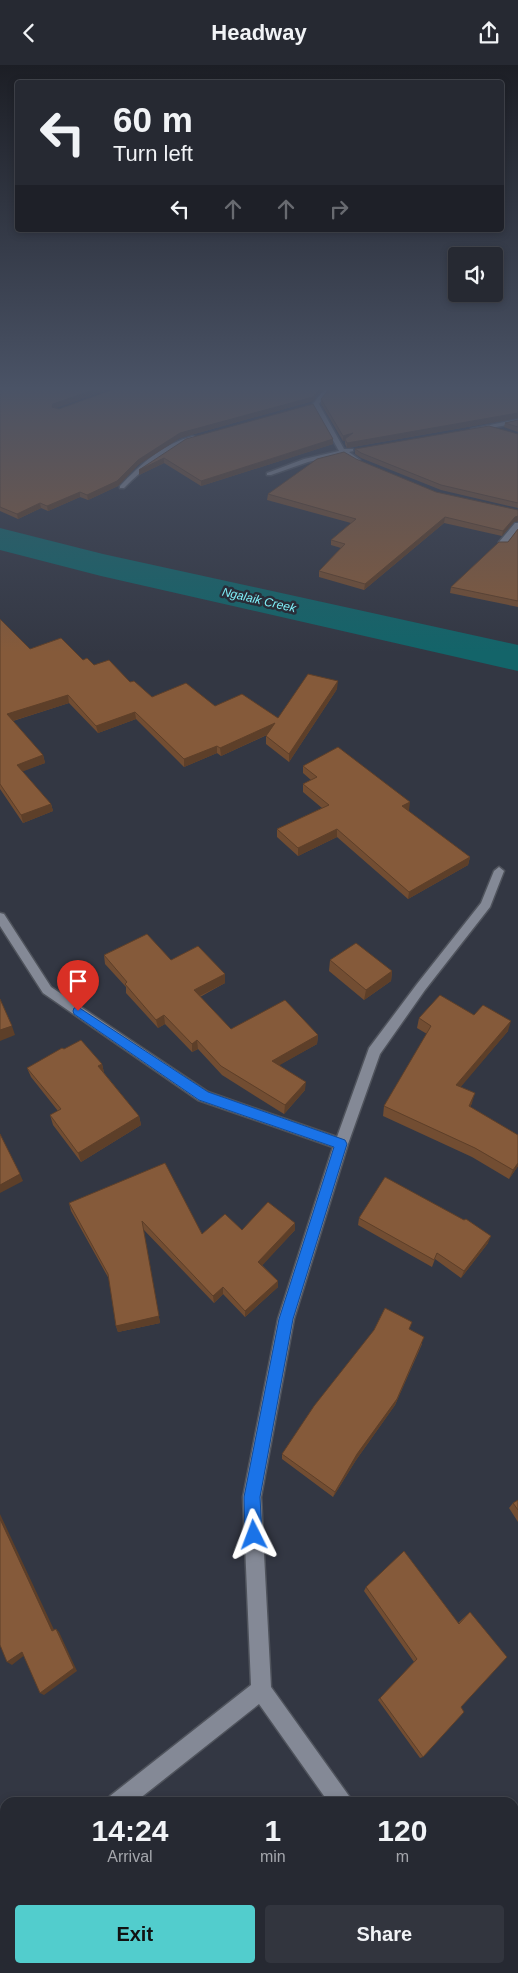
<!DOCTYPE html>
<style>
:root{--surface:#262932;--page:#32353e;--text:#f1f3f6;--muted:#a4a6ac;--line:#42454d;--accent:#52cdcd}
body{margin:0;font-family:Arial,sans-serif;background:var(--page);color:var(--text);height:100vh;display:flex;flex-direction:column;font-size:19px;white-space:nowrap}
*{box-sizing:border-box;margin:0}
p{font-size:16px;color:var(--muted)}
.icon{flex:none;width:28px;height:28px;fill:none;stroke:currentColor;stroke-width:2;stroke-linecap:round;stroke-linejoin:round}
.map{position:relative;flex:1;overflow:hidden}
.details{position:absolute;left:0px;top:1732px;width:519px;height:176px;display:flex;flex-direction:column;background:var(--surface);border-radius:15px 15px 0 0;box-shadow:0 2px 8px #0003,0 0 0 1px var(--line)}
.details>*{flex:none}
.top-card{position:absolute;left:15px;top:15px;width:489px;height:152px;border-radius:5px;box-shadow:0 2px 8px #0003,0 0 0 1px var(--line);background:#262932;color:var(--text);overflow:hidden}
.fabs{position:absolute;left:448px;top:182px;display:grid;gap:10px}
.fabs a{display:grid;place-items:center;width:55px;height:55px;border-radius:5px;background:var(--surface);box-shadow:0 2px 8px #0003,0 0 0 1px var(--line);font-size:25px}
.pin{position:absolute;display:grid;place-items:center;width:42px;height:42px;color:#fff;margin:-51px -21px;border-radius:50% 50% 50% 0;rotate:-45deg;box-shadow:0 0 5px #0007}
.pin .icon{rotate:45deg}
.me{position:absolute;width:55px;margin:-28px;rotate:357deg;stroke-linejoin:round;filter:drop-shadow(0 0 4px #0008)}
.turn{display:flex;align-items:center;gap:18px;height:105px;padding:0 15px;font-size:22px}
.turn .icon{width:65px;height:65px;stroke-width:2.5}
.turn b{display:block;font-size:35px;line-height:42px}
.lanes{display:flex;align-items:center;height:48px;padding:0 15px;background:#0003;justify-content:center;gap:25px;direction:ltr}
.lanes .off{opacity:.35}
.eta{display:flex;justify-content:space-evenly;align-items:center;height:85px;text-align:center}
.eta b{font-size:30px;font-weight:700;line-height:35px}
.action{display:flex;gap:10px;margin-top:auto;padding:10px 15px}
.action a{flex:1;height:58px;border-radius:5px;background:var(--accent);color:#111;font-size:20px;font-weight:700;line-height:58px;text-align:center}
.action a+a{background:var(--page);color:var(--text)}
header{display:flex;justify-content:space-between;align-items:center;height:65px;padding:0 15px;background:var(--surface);font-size:22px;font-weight:700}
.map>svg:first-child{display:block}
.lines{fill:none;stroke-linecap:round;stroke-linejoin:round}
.river{fill:#136469;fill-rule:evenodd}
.street-casing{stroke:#4f535c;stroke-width:3}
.street{fill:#848996;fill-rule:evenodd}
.wall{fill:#724d32}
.shaded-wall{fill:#5d3f29}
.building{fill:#855a3a;stroke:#5d3f29}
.route{fill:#1a73e8;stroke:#114b97}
.labels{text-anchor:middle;stroke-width:5;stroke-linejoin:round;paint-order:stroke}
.far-water-label{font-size:12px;font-style:italic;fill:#7feef7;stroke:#292d38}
</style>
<header><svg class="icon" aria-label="back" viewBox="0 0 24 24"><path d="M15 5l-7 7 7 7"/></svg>Headway<svg class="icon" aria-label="share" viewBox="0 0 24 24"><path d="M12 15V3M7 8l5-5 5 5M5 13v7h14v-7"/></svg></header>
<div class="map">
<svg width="518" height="1908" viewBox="0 0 518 1908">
<rect width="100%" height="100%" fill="#333743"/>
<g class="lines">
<polygon class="river" points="0,463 103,489 518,580 518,606 101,511 0,485"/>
<defs>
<g id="street">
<polygon points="327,321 333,321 319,339 344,384 353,384 353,386 349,387 360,395 355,396 342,389 308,397 271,410 267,410 267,408 304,394 339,386 313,339"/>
<polygon points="518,354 518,358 474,366 471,364"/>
<path d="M 193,371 L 195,372 L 195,374 C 167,384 145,402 124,423 L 120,423 L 120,421 C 141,399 163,379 193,371 Z"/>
<polygon points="515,458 518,458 518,465 505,481 499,481 499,477"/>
<polygon points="499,802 504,806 490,842 425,925 380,989 348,1079 294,1254 261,1432 271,1622 349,1731 352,1738 329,1738 259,1639 134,1738 107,1738 110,1731 251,1620 243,1432 278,1254 333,1082 198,1035 43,928 0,861 0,848 4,849 51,922 208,1027 337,1072 369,983 417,919 481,838 494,806"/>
<polygon points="5,1812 5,1835 0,1837 0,1814"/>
<polygon points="438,1904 461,1904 463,1908 439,1908"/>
</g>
</defs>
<use href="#street" class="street-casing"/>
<use href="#street" class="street"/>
</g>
<g class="wall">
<polygon points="0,321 118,321 56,343 59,344 122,321 325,321 313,336 180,373 138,400 118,421 88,435 80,432 48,446 41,443 18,454 0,446"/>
<polygon points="518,321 518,353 347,383 345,379 345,376 343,376 321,339 321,334"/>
<polygon points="518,355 518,367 504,362 505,358"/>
<polygon points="518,369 518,443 441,425 361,393 355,389 355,384"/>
<polygon points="186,374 333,379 201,421 164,398 139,410"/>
<polygon points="356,394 436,427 518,456 514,457 502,471 444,458 364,525 319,512 319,506 341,483 331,480 331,475 351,458 267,435 268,429"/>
<polygon points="518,464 518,542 450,528 451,522 508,477"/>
<polygon points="0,554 30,584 83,595 130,617 152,632 215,641 278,653 337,624 289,697 266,679 266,671 267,670 221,691 217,688 184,702 136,654 98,668 69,638 13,656 43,690 45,698 22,706 51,739 53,746 23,758 0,724"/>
<polygon points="303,701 409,745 408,746 470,792 468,800 408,834 337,772 298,791 277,772 277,764 322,743 303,727 303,719 311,715 303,708"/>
<polygon points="104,890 171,895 225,909 225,918 200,932 231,964 318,970 317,979 279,1000 305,1025 284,1049 222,1010 198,984 192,987 165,959 158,963 126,928 126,922 105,899"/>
<polygon points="330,895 392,906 391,916 364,935 329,906"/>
<polygon points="474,950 508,966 460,1022 472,1038 470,1042 518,1101 509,1114 472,1092 383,1051 384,1041 427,969 417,963 419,953"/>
<polygon points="64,984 102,999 104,1008 139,1051 141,1060 81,1097 53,1060 50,1050 58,1046 31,1012 27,1003"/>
<polygon points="69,1138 202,1169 242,1165 295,1165 262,1200 278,1216 278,1222 245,1252 223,1229 214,1238 143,1164 160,1258 118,1267 116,1261 109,1214 71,1146"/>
<polygon points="359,1153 488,1178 461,1213 435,1194 432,1202 358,1160"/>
<polygon points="409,1265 422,1279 395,1340 356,1395 333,1432 282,1394 282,1389"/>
<polygon points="518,1435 518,1457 509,1443 513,1438"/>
<polygon points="366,1522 458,1558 470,1547 461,1642 423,1692 420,1693 378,1635 414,1597 364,1526"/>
</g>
<g class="shaded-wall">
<polygon points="104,321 118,321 53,344 52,342 53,339"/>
<polygon points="322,321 325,321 313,336 180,373 138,400 118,421 88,435 87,430 138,395 180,368"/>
<polygon points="518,348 518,353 347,383 347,378"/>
<polygon points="353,368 345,374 345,376 343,376 343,371"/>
<polygon points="333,374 333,379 201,421 201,416"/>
<polygon points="164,393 164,398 139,410 139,405"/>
<polygon points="80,427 80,432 48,446 47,441"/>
<polygon points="40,438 41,443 18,454 17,449"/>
<polygon points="518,451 518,456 514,457 502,471 503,466 515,452"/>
<polygon points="445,452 444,458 364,525 365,519"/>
<polygon points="338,616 337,624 289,697 289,689"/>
<polygon points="68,630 69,638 9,657 7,649"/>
<polygon points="135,647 136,654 98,668 96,661"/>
<polygon points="275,658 275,666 221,691 220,683"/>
<polygon points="217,681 217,688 184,702 184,694"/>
<polygon points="43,690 45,698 19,708 17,700"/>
<polygon points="410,737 409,745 401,749 402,741"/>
<polygon points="51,739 53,746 23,758 21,750"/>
<polygon points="337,764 337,772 298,791 298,783"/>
<polygon points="470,792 468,800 408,834 409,827"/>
<polygon points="392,906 391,916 364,935 366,925"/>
<polygon points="225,909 225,918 194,934 194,925"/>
<polygon points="164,950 165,959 158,963 156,955"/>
<polygon points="511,956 508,966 454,1030 456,1020"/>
<polygon points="12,961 15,970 0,976 0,965"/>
<polygon points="318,970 317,979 271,1005 272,996"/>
<polygon points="197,975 198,984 192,987 192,979"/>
<polygon points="102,999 104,1008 98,1001"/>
<polygon points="306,1017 305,1025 284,1049 285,1040"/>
<polygon points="475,1028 472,1038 466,1051 469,1041"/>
<polygon points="139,1051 141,1060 81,1097 78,1088"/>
<polygon points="518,1098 518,1101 509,1114 513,1105"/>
<polygon points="20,1109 23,1116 0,1128 0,1120"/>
<polygon points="295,1158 295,1165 259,1204 258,1197"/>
<polygon points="143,1164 160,1258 118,1267 116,1261"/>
<polygon points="491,1171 488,1178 461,1213 464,1206"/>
<polygon points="278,1216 278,1222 245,1252 245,1246"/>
<polygon points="223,1222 223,1229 214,1238 213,1231"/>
<polygon points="424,1272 395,1340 356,1395 333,1432 335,1427"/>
<polygon points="0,1449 56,1569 52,1566 0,1454"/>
<polygon points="56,1564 59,1567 77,1606 44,1630 40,1628"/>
<polygon points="22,1587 26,1589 12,1600 7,1597"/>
</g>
<g class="building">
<polygon points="0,321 104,321 53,339 52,342 59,344 122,321 322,321 313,332 180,368 138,395 117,416 87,430 80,427 47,441 40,438 17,449 0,442"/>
<polygon points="332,321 518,321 518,348 347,378 345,374 353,368 343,371 321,334"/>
<polygon points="313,339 333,374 201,416 164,393 139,405 186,374"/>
<polygon points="518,355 518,362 505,358"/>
<polygon points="489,361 518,369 518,438 441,420 361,388 355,384"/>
<polygon points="344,387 356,394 436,427 518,445 518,451 515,452 503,466 445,452 365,519 319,506 345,479 331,475 356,454 268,429 317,394"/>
<polygon points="518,464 518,536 451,522 499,477 508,477"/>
<polygon points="0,554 30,584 61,573 83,595 87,593 94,600 109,595 130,617 134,616 152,632 186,618 215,641 242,629 278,653 308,609 338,616 289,689 266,671 275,658 220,683 217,681 184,694 135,647 96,661 68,630 7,649 43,690 17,700 51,739 21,750 0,719"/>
<polygon points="338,682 410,737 402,741 470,792 409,827 337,764 298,783 277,764 329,740 303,719 317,712 303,701"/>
<polygon points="147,869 171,895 198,881 225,909 194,925 231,964 285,935 318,970 272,996 306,1017 285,1040 221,1001 197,975 192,979 164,950 156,955 125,919 127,917 104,890"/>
<polygon points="356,878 392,906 366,925 330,895"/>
<polygon points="440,930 474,950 483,940 511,956 456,1020 475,1028 469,1041 518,1070 518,1098 513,1105 475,1083 384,1041 431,961 419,953"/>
<polygon points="0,934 12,961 0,965"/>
<polygon points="81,975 102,999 98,1001 139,1051 78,1088 50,1050 61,1044 27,1003 62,983 64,984"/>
<polygon points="0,1069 20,1109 0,1120"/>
<polygon points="165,1098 202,1169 225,1149 242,1165 268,1137 295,1158 258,1197 278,1216 245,1246 223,1222 213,1231 142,1156 159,1251 116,1261 108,1209 69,1138"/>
<polygon points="385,1112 464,1155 466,1154 491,1171 464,1206 437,1188 434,1195 359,1153"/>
<polygon points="385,1243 412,1257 409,1264 424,1272 397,1334 357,1389 335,1427 282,1389 314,1341 374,1265"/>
<polygon points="518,1435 518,1445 513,1438"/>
<polygon points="0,1454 52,1566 56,1564 74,1603 40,1628 22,1587 7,1597 0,1580"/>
<polygon points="404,1486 459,1559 470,1547 507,1592 461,1642 464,1647 423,1692 380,1633 417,1594 366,1522"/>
<polygon points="514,1803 518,1808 518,1826 514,1833"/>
</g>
<linearGradient id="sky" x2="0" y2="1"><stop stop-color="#1c1e25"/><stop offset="0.55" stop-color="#4a5366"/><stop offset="1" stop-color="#4a5366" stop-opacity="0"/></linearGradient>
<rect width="518" height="588" fill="url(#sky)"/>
<polygon class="route" points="78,942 208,1027 345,1075 347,1079 293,1254 260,1432 262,1470 259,1476 254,1478 248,1476 245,1470 244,1432 279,1254 334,1082 199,1035 74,949 73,946 74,943"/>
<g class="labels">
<g class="far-water-label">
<text transform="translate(259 535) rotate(13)" y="4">Ngalaik Creek</text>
</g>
</g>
</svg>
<div class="fabs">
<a><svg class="icon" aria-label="sound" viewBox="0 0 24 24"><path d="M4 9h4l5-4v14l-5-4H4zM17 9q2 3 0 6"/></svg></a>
</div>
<div class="pin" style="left:78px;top:946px;background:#d93025"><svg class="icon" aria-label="arrive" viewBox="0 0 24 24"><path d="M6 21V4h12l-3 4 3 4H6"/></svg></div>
<svg class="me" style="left:254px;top:1470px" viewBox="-20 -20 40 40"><path d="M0-17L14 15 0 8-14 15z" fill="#1a73e8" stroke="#fff" stroke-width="4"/></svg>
<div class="top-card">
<div class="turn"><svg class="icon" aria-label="left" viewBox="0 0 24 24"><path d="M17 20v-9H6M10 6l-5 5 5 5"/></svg><div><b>60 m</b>Turn left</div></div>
<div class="lanes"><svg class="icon" aria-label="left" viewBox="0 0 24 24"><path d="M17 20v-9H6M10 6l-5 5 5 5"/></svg><svg class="icon off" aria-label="ahead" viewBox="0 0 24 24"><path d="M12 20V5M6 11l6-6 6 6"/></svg><svg class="icon off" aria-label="ahead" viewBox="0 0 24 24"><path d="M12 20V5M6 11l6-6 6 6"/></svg><svg class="icon off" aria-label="right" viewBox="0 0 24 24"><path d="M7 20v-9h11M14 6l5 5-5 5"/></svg></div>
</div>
<section class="details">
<div class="eta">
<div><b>14:24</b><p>Arrival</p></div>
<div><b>1</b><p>min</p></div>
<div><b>120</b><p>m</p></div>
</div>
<div class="action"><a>Exit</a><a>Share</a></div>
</section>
</div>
